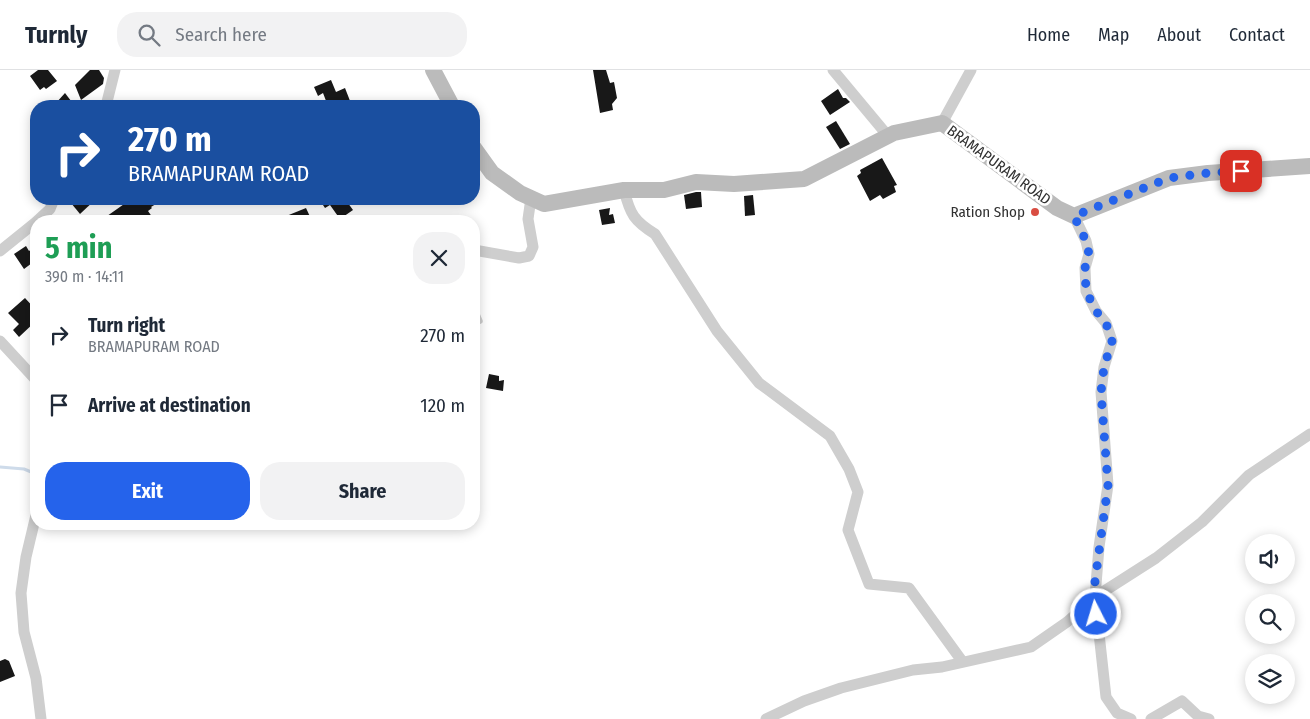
<!DOCTYPE html>
<meta charset="utf-8">
<style>
:root{--surface:#fff;--page:#f2f2f3;--text:#1f2937;--muted:#747a83;--line:#e0e1e3;--accent:#2563eb}
body{margin:0;font-family:"Fira Sans Condensed",sans-serif;background:var(--page);color:var(--text);height:100vh;display:flex;flex-direction:column;font-size:19px;white-space:nowrap}
*{box-sizing:border-box;margin:0}
p{font-size:16px;color:var(--muted)}
.icon{flex:none;width:28px;height:28px;fill:none;stroke:currentColor;stroke-width:2;stroke-linecap:round;stroke-linejoin:round}
.map{position:relative;flex:1;overflow:hidden}
.drawer{position:absolute;left:30px;top:145px;width:450px;height:315px;display:flex;flex-direction:column;background:var(--surface);border-radius:20px;box-shadow:0 2px 12px #0003}
.drawer>*{flex:none}
.hud{position:absolute;left:30px;top:30px;width:450px;height:105px;border-radius:20px;box-shadow:0 2px 12px #0003;background:#1a4fa0;color:#fff;overflow:hidden}
.tools{position:absolute;left:1245px;top:464px;display:grid;gap:10px}
.tools a{display:grid;place-items:center;width:50px;height:50px;border-radius:50%;background:var(--surface);box-shadow:0 2px 12px #0003;font-size:25px}
.pin{position:absolute;display:grid;place-items:center;width:42px;height:42px;color:#fff;margin:-21px;border-radius:10px;box-shadow:0 2px 8px #0006}
.me{position:absolute;width:55px;margin:-28px;rotate:355deg;stroke-linejoin:round;filter:drop-shadow(0 0 4px #0008)}
.turn{display:flex;align-items:center;gap:18px;height:105px;padding:0 15px;font-size:22px}
.turn .icon{width:65px;height:65px;stroke-width:2.5}
.turn b{display:block;font-size:35px;line-height:42px}
.round{display:grid;place-items:center;flex:none;width:52px;height:52px;border-radius:20px;background:var(--page)}
.head{display:flex;align-items:center;justify-content:space-between;height:85px;padding:0 15px}
h1{font-size:30px;font-weight:700;line-height:38px;color:#1e9e55}
.primary-button{display:flex;gap:10px;margin-top:auto;padding:10px 15px}
.primary-button a{flex:1;height:58px;border-radius:20px;background:var(--accent);color:#fff;font-size:20px;font-weight:700;line-height:58px;text-align:center}
.primary-button a+a{background:var(--page);color:var(--text)}
ul{padding:0;list-style:none}
li{display:flex;align-items:center;gap:15px;height:70px;padding:0 15px}
li div{flex:1}
li b{display:block;font-size:19px}
li em{font-style:normal}
header{display:flex;align-items:center;gap:30px;box-sizing:border-box;height:70px;padding:0 25px;background:var(--surface);border-bottom:1px solid var(--line)}
header strong{font-size:24px}
nav{display:flex;gap:28px;margin-inline-start:auto;font-size:18px}
.search{width:350px;height:45px;background:var(--page);display:flex;align-items:center;gap:12px;box-sizing:border-box;padding:0 18px;border-radius:20px;color:var(--muted);font-size:19px}
.map>svg:first-child{display:block}
.lines{fill:none;stroke-linecap:round;stroke-linejoin:round}
.stream{stroke:#cedbea;stroke-width:3}
.building{fill:#181818}
.lane{stroke:#cecece;stroke-width:5.5}
.street{stroke:#cecece;stroke-width:11}
.secondary{stroke:#bbb;stroke-width:16}
.route{stroke:#2563eb;stroke-width:9;stroke-dasharray:0 16.2}
.poi-dot{fill:#d94d42;stroke:#fff;stroke-width:2}
.labels{text-anchor:middle;stroke-width:5;stroke-linejoin:round;paint-order:stroke}
.street-label{font-size:15px;fill:#313131;stroke:#fff}
.poi-label{font-size:15px;fill:#313131;stroke:#fff;text-anchor:end}
</style>
<header>
<strong>Turnly</strong>
<div class="search"><svg class="icon" aria-label="search" viewBox="0 0 24 24"><circle cx="10" cy="10" r="6"/><path d="M15 15l6 6"/></svg>Search here</div>
<nav><a>Home</a><a>Map</a><a>About</a><a>Contact</a></nav>
</header>
<div class="map">
<svg width="1310" height="649" viewBox="0 0 1310 649">
<rect width="100%" height="100%" fill="#fff"/>
<g class="lines">
<polyline class="stream" points="0,397 24,399 36,404"/>
</g>
<g class="building">
<polygon points="38,0 48,0 57,11 46,19 44,17 40,20 30,6"/>
<polygon points="90,0 99,0 104,8 103,14 81,30 75,15"/>
<polygon points="593,0 606,0 610,13 614,12 617,28 612,34 613,40 600,43"/>
<polygon points="331,10 336,22 345,18 352,36 328,36 323,23 318,26 314,17"/>
<polygon points="838,19 843,28 846,28 850,32 830,45 821,31"/>
<polygon points="65,23 68,27 75,36 60,36 56,33"/>
<polygon points="836,51 850,74 840,79 826,57"/>
<polygon points="882,88 897,115 894,116 896,122 883,129 880,125 870,131 857,106 861,103 860,100"/>
<polygon points="696,122 701,122 702,137 686,139 684,125"/>
<polygon points="753,125 755,145 745,146 744,126"/>
<polygon points="76,129 96,129 80,144 71,133"/>
<polygon points="125,129 164,129 151,137 152,138 148,141 155,151 100,151 127,132"/>
<polygon points="319,129 345,129 353,140 340,149 330,135 325,138"/>
<polygon points="306,138 312,151 274,151"/>
<polygon points="610,138 609,145 613,144 615,153 602,155 599,140"/>
<polygon points="26,176 29,181 32,179 36,185 36,190 24,199 14,184"/>
<polygon points="25,228 36,240 36,251 19,267 13,260 19,254 8,243"/>
<polygon points="489,304 499,306 499,311 504,310 503,321 486,318"/>
<polygon points="5,589 9,591 15,606 0,612 0,591"/>
</g>
<g class="lines">
<polyline class="lane" points="474,237 480,251 474,254"/>
<g class="street">
<polyline points="833,0 888,66"/>
<polyline points="106,36 115,0"/>
<polyline points="942,53 971,0"/>
<path d="M 624,120 C 630,144 634,151 655,164 L 717,261 L 759,313 L 830,366 L 849,399 L 858,422 L 848,460 L 869,514 L 909,518 L 962,591"/>
<polyline points="1074,146 1086,171 1089,184 1085,198 1086,221 1096,241 1106,253 1112,271 1104,297 1101,322 1108,415 1099,477 1095,527 1156,488 1202,452 1249,405 1310,364"/>
<polyline points="37,151 50,139 54,129"/>
<polyline points="474,180 519,188 529,186 533,177 528,149 531,128"/>
<polyline points="0,181 36,152"/>
<polyline points="0,271 36,310"/>
<polyline points="36,445 26,487 21,523 24,562 36,608 41,649"/>
<polyline points="1095,527 1106,627 1117,643 1131,649"/>
<polyline points="766,649 804,631 841,618 913,600 942,597 1031,577 1067,552 1095,527"/>
<polyline points="1151,649 1182,631 1198,646 1209,649"/>
</g>
<g class="secondary">
<polyline points="433,0 452,36"/>
<polyline points="474,78 492,103 520,123 544,134 624,120 664,120 696,112 734,114 804,109 894,63 942,53 1057,138 1074,146 1169,108 1208,103 1310,96"/>
</g>
</g>
<g class="lines">
<polyline class="route" points="1096,544 1094,519 1108,415 1101,322 1104,297 1112,271 1106,253 1096,241 1086,221 1085,198 1089,184 1086,171 1074,146 1169,108 1208,103 1241,101"/>
</g>
<circle class="poi-dot" cx="1035" cy="142" r="5"/>
<g class="labels">
<g class="street-label">
<text transform="translate(999 95) rotate(36)" y="5">BRAMAPURAM ROAD</text>
</g>
<g class="poi-label">
<text x="1025" y="147">Ration Shop</text>
</g>
</g>
</svg>
<div class="tools">
<a><svg class="icon" aria-label="sound" viewBox="0 0 24 24"><path d="M4 9h4l5-4v14l-5-4H4zM17 9q2 3 0 6"/></svg></a>
<a><svg class="icon" aria-label="search" viewBox="0 0 24 24"><circle cx="10" cy="10" r="6"/><path d="M15 15l6 6"/></svg></a>
<a><svg class="icon" aria-label="layers" viewBox="0 0 24 24"><path d="M12 4l9 5-9 5-9-5zM3 14l9 5 9-5"/></svg></a>
</div>
<div class="pin" style="left:1241px;top:101px;background:#d93025"><svg class="icon" aria-label="arrive" viewBox="0 0 24 24"><path d="M6 21V4h12l-3 4 3 4H6"/></svg></div>
<svg class="me" style="left:1096px;top:544px" viewBox="-20 -20 40 40"><circle r="17" fill="#2563eb" stroke="#fff" stroke-width="3"/><path d="M0-11L8 9 0 5-8 9z" fill="#fff"/></svg>
<div class="hud">
<div class="turn"><svg class="icon" aria-label="right" viewBox="0 0 24 24"><path d="M7 20v-9h11M14 6l5 5-5 5"/></svg><div><b>270 m</b>BRAMAPURAM ROAD</div></div>
</div>
<section class="drawer">
<div class="head"><div><h1>5 min</h1><p>390 m · 14:11</p></div><a class="round"><svg class="icon" aria-label="close" viewBox="0 0 24 24"><path d="M6 6l12 12M18 6L6 18"/></svg></a></div>
<ul>
<li><svg class="icon" aria-label="right" viewBox="0 0 24 24"><path d="M7 20v-9h11M14 6l5 5-5 5"/></svg><div><b>Turn right</b><p>BRAMAPURAM ROAD</p></div><em>270 m</em></li>
<li><svg class="icon" aria-label="arrive" viewBox="0 0 24 24"><path d="M6 21V4h12l-3 4 3 4H6"/></svg><div><b>Arrive at destination</b></div><em>120 m</em></li>
</ul>
<div class="primary-button"><a>Exit</a><a>Share</a></div>
</section>
</div>
